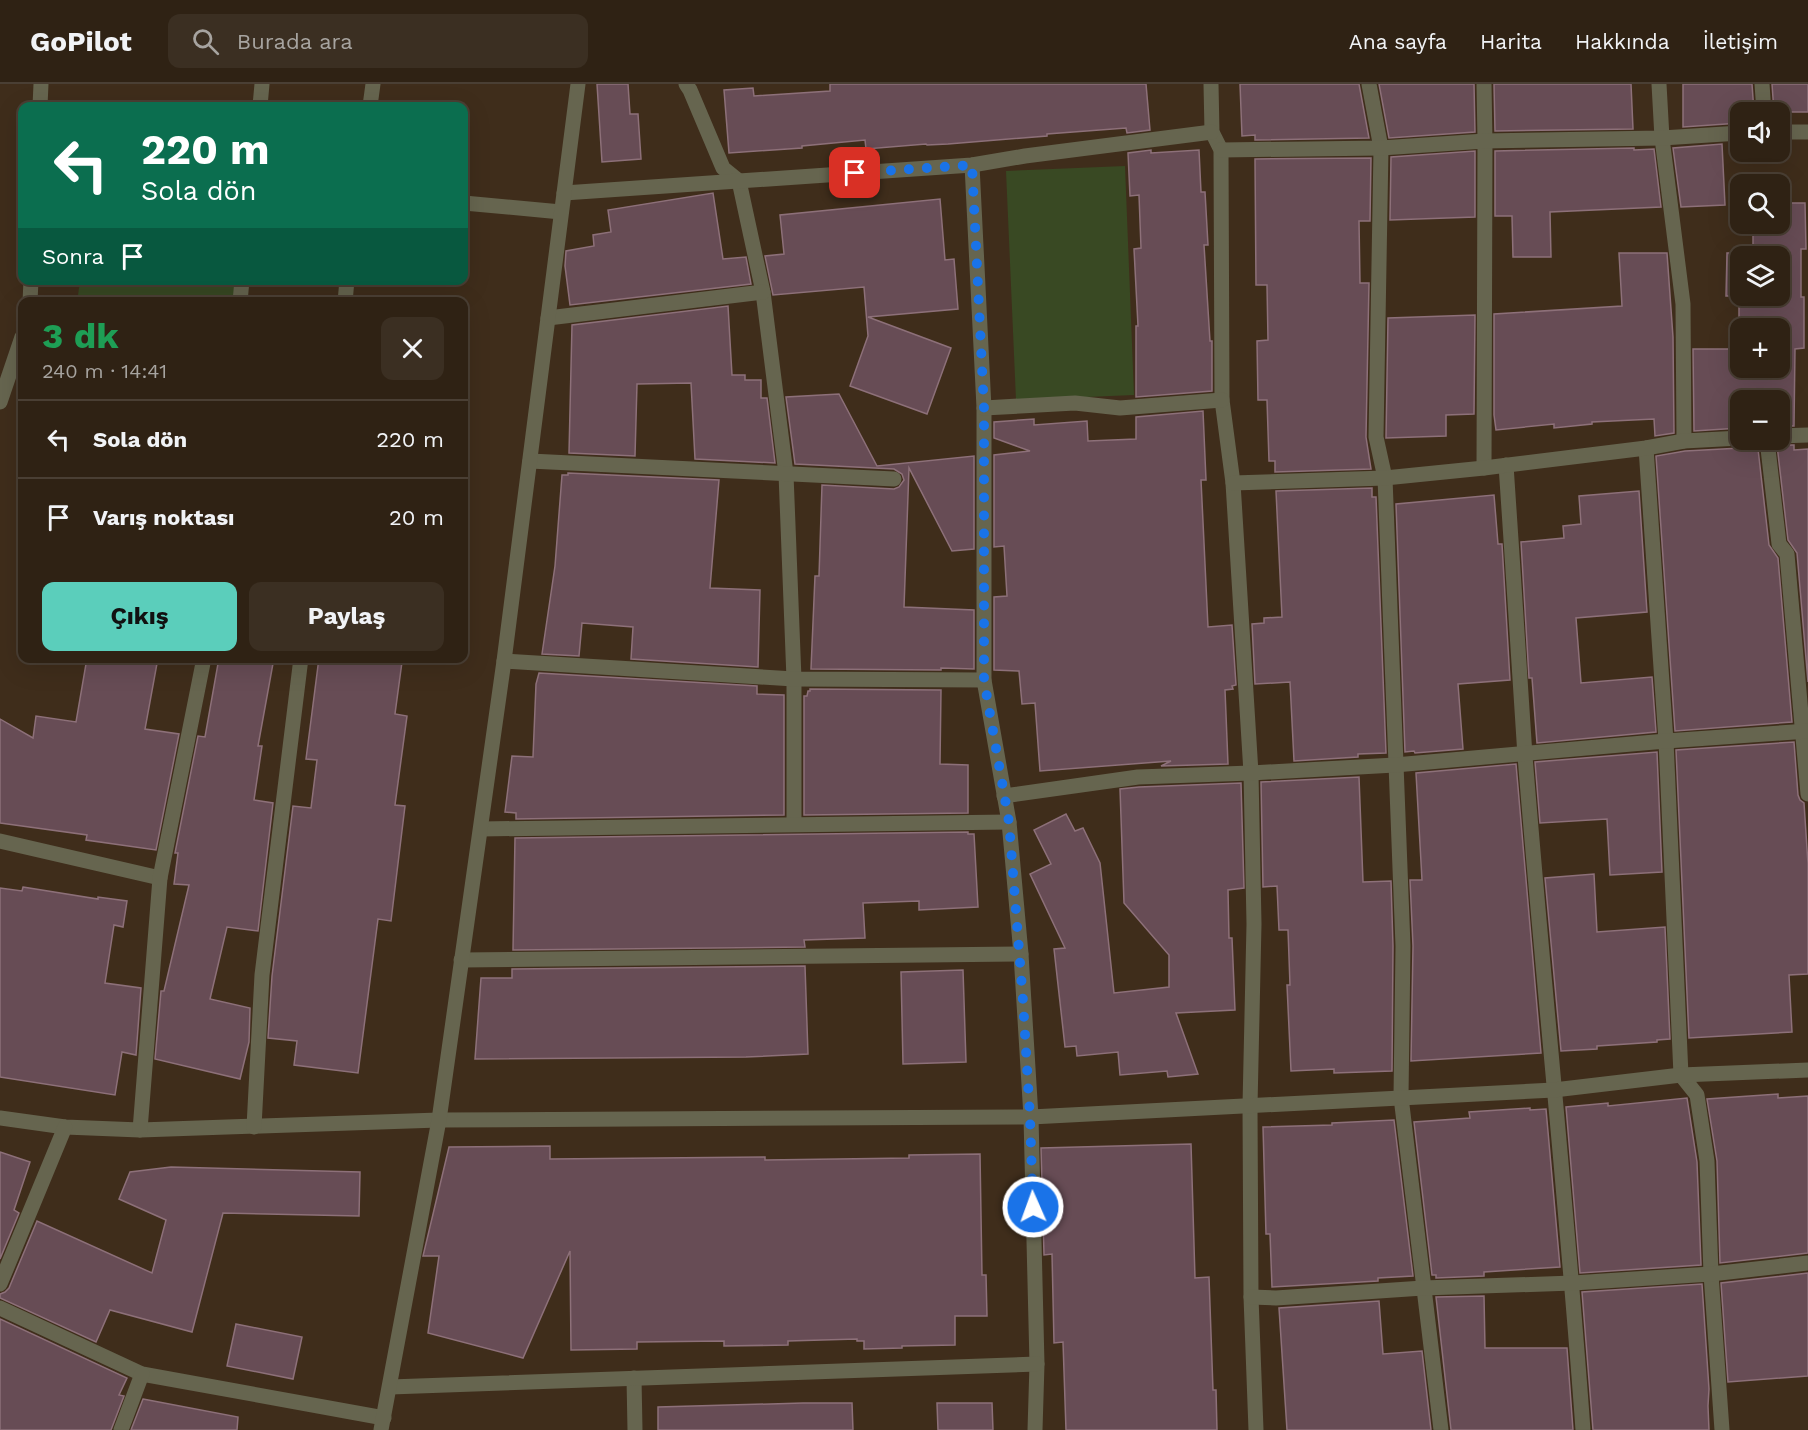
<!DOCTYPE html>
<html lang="tr">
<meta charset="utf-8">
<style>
:root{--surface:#2f2214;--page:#3b2f22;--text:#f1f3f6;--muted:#a7a4a0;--line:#4a3f34;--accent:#5bcebb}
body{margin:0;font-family:"Work Sans",sans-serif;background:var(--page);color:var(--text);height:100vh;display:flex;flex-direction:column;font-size:22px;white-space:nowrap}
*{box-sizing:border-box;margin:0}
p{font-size:20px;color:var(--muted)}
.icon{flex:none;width:33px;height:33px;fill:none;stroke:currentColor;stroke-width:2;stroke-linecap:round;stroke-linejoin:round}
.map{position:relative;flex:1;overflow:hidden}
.details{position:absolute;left:18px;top:213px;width:450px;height:366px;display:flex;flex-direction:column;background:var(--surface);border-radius:12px;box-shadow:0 6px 24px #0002,0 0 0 2px var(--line)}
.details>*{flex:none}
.banner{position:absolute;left:18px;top:18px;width:450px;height:183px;border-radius:12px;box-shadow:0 6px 24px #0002,0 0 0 2px var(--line);background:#0b6e4f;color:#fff;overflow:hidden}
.buttons{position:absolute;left:1730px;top:18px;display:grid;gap:12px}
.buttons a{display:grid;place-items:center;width:60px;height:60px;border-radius:12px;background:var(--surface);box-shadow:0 6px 24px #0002,0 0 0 2px var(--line);font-size:30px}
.pin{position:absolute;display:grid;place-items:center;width:51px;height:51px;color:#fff;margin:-26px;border-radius:12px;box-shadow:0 3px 9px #0006}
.me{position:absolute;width:66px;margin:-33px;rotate:358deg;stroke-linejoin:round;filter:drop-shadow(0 0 4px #0008)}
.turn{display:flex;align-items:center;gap:21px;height:126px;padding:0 24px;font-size:27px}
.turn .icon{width:78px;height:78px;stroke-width:2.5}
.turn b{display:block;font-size:42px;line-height:51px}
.then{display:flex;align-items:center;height:57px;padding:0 24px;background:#0003;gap:12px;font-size:22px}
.round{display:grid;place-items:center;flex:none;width:63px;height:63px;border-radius:12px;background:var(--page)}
.summary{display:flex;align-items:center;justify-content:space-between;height:102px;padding:0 24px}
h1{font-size:36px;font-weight:700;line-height:45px;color:#1e9e55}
.action{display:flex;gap:12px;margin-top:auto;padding:12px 24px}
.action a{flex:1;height:69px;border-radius:12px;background:var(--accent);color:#111;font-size:24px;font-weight:700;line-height:69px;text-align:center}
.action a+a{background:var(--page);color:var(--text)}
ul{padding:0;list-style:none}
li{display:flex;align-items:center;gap:18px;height:78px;padding:0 24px;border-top:2px solid var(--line)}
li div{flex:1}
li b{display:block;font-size:22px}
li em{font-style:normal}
header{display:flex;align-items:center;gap:36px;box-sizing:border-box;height:84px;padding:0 30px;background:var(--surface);border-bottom:2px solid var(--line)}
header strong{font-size:28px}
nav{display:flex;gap:33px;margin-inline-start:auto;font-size:21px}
.search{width:420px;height:54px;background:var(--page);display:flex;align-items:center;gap:15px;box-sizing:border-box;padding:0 21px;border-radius:12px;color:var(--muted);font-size:22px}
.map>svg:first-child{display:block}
.green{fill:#394923}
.building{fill:#674c55;stroke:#8d7079;stroke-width:1.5;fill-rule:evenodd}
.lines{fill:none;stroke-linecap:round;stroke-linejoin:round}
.minor{stroke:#66654f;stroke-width:15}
.route{stroke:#1a73e8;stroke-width:10;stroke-dasharray:0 18}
</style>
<header>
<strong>GoPilot</strong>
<div class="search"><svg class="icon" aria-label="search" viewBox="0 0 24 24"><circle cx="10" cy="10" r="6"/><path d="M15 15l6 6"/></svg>Burada ara</div>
<nav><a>Ana sayfa</a><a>Harita</a><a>Hakkında</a><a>İletişim</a></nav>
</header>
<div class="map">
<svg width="1808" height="1346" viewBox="0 0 1808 1346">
<rect width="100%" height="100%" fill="#3f2d1b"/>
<g class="green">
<polygon points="1125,82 1134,311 1016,316 1006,87"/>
<polygon points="80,197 237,197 235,217 77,218"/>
</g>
<g class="building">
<polygon points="597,0 628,0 630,30 638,30 641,75 602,78"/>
<polygon points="830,0 1146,0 1150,46 1127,49 1126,44 1047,50 1047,52 948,60 927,61 926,60 866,65 865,56 802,62 802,64 729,69 724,6 753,4 754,12 830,7"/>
<polygon points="1240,0 1359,0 1369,54 1255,56 1255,51 1242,52"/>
<polygon points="1379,0 1474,0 1475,48 1389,54"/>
<polygon points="1494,0 1631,0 1633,45 1495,47"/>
<polygon points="1683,0 1752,0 1754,28 1740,28 1740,39 1683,43"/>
<polygon points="1772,0 1808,0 1808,28 1774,28"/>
<polygon points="1722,60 1725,121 1681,123 1673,64"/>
<polygon points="1634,64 1634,66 1654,65 1661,123 1550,128 1551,173 1513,173 1512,132 1495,132 1495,67"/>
<polygon points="1151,66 1151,69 1199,66 1201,108 1205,108 1208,161 1204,161 1210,257 1212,257 1212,307 1136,313 1136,242 1138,242 1134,165 1141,164 1139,111 1130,112 1128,69"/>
<polygon points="1475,67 1475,133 1390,136 1391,73"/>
<polygon points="1371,74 1370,137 1359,137 1360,199 1369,199 1366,353 1371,385 1275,388 1275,377 1269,377 1267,316 1258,316 1257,257 1268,256 1267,201 1256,201 1255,75"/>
<polygon points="713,109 723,175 746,173 751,200 570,221 565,182 566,167 594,162 593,151 611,148 608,126"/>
<polygon points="940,115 945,176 954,175 958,225 868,233 951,264 927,330 850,302 868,252 864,203 773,211 765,172 784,170 780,131"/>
<path d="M 1781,119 L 1805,119 L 1806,165 L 1801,165 L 1801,213 L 1804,213 L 1804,264 L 1795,265 L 1794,342 L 1779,342 L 1779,316 L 1740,316 L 1740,344 L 1694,347 L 1693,265 L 1739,265 L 1739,212 L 1726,212 L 1727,169 L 1753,169 L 1753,140 L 1781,140 ZM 1740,172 L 1779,172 L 1779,212 L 1740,212 ZM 1740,244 L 1779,244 L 1779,284 L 1740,284 Z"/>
<polygon points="1619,169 1667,169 1673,253 1674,349 1655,352 1654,335 1592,338 1592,340 1554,344 1554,340 1496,346 1494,331 1494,230 1622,222"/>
<polygon points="728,222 732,291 745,291 745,296 761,296 761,314 767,314 775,379 695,375 691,299 637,300 635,372 569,369 572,241"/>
<polygon points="1475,231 1474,330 1446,331 1446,352 1386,354 1388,234"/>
<polygon points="839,310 877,382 974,372 974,465 952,467 909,384 904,523 974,526 974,585 941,584 941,586 811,585 815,492 819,492 822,401 894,405 899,403 904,396 902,390 894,385 795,380 786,313"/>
<polygon points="1203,327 1206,396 1201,396 1208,543 1232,541 1236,601 1232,602 1233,605 1225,606 1228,680 1161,682 1171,677 1040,687 1035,619 1022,620 1019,587 994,586 994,513 1007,512 1004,462 994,463 994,371 1030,367 994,354 994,338 1034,335 1034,341 1087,337 1088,357 1136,355 1136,333"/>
<polygon points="1749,356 1757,356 1769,461 1778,474 1792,638 1675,647 1656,372 1685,367 1741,364 1746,362"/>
<polygon points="1777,361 1794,361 1794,366 1808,365 1808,598 1797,469 1788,456"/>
<polygon points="568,389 719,396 710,504 760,506 758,583 631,575 633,543 582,539 579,572 542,570 555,482 562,391 568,391"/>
<polygon points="1372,404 1372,413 1376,413 1386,669 1358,670 1358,673 1294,677 1290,598 1255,600 1252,540 1264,539 1264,534 1282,533 1276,407"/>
<polygon points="1639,407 1647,528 1576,534 1581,599 1652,593 1656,648 1537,659 1532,594 1529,594 1521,458 1564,454 1563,442 1581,440 1579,412"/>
<polygon points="1494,411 1498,460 1502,460 1510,596 1458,600 1463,665 1415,669 1414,667 1405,668 1396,420"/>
<polygon points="87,574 158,574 145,645 179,650 156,766 86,756 87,751 0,739 0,635 33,654 36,632 76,638"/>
<polygon points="219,574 274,574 258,662 262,662 254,716 273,719 258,847 227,843 210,915 250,924 249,958 240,995 155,975 161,907 164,907 189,801 174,800 178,769 175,769 198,652 205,653"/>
<polygon points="319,574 369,574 402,578 395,630 407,632 395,721 405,722 391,837 378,835 358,989 294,981 297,957 268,954 272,892 293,722 311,724 317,676 306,675"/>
<polygon points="539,589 757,602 757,610 784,611 784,731 516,735 516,729 505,728 512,672 533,673 536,600"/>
<polygon points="810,605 941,606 940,680 968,681 968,729 804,731 804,612 807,612 808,607 810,607"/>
<polygon points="1794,658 1798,711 1800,716 1804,719 1808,780 1808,890 1789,891 1792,948 1689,954 1676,666"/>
<polygon points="1657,668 1662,788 1610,791 1607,735 1540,739 1535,678"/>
<polygon points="1516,680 1541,969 1411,977 1413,862 1410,796 1422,796 1416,689"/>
<polygon points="1359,693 1363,798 1391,797 1393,862 1392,987 1334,989 1334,985 1291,987 1287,901 1290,901 1288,846 1279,846 1277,802 1263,803 1261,698"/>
<polygon points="1241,699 1244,804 1228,806 1229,854 1232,854 1235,926 1176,929 1198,990 1168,993 1167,987 1120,991 1118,968 1077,972 1076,962 1065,963 1054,865 1065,864 1030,790 1051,780 1034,746 1066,730 1075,747 1083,744 1100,779 1114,909 1169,903 1169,871 1124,819 1120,705 1139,703"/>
<polygon points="968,748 968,750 974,750 978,823 919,826 919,817 863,819 865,854 804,856 805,863 513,866 515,754"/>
<polygon points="1594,790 1597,848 1665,843 1670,955 1657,956 1657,958 1597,962 1597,965 1561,967 1545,794"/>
<polygon points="23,803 98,815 98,813 127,817 123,843 114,841 105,899 141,904 136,971 122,968 115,1011 0,993 0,804 22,807"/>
<polygon points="805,882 808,970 746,973 475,975 481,894 512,894 512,885"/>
<polygon points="963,886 966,978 903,980 901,888"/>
<polygon points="1778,1010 1778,1014 1808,1012 1808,1169 1720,1179 1717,1077 1707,1015"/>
<polygon points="1687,1014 1697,1078 1701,1181 1580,1189 1566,1023 1608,1019 1608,1022"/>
<polygon points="1530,1024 1530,1026 1546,1025 1560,1183 1484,1188 1484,1192 1436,1194 1436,1191 1432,1191 1414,1038 1470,1034 1469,1028"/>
<polygon points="1394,1036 1413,1192 1378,1194 1378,1197 1272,1203 1270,1150 1266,1150 1263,1043 1332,1041 1332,1039"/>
<polygon points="1191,1060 1195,1194 1209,1193 1213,1306 1216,1306 1217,1346 1066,1346 1063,1258 1054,1259 1052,1170 1044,1171 1041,1064"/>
<polygon points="550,1062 550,1075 765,1073 765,1076 909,1074 909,1071 980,1070 982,1191 986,1191 987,1232 955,1232 955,1261 902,1262 902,1264 864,1265 864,1257 857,1257 857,1255 788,1257 788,1261 724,1262 724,1257 637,1258 637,1265 571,1266 570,1167 523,1274 428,1249 439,1172 423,1172 449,1063"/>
<polygon points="0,1068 30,1078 14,1126 19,1129 0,1175"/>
<polygon points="171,1083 360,1088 359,1132 223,1129 192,1248 110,1226 96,1258 0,1214 0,1210 5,1208 9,1204 37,1137 152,1189 166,1136 119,1115 130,1088"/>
<polygon points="1808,1189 1808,1292 1728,1298 1721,1199"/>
<polygon points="1702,1200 1709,1305 1708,1322 1709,1346 1593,1346 1582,1208"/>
<polygon points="1484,1212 1485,1264 1567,1264 1573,1346 1451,1346 1436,1213"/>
<polygon points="1379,1217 1383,1270 1422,1267 1431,1346 1287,1346 1279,1224"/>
<polygon points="0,1235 127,1294 119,1311 124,1312 111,1346 0,1346"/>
<polygon points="236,1240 302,1253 293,1295 227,1282"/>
<polygon points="143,1315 238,1333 237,1346 131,1346"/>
<polygon points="803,1319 852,1319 853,1346 658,1346 658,1323"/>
<polygon points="937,1319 992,1319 993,1346 938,1346"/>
</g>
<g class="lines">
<g class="minor">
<polyline points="686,0 690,6 723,84 739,97 763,208 786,390 794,595 794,740"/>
<polyline points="1211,0 1212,48 1221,66 1222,316 1233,399 1251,689 1254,840 1250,1022 1251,1213 1256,1346"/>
<polyline points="1369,0 1381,64 1376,353 1385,394 1403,862 1401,1013 1441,1346"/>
<polyline points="1484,0 1485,57 1484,384"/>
<polyline points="1659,0 1662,54 1683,220 1684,357"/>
<polyline points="1762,0 1764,28"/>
<polyline points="40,22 41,0"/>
<polyline points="260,22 262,0"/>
<polyline points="370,22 373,0"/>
<polyline points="1779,48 1808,48"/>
<polyline points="1221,66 1381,64 1485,57 1662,54 1740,49"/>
<polyline points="972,81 984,324 984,596 1009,738 1021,870 1031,1033 1037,1280 1035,1346"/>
<polyline points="564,109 972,81 1025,72 1212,48"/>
<polyline points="464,119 561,128"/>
<polyline points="30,218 31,196"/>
<polyline points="240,218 242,196"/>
<polyline points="345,218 347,196"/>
<polyline points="548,234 763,208"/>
<polyline points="0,318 22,253"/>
<polyline points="984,324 1075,319 1120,324 1222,316"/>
<polyline points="1779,352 1808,351"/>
<polyline points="1767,356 1779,460 1787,470 1808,710"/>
<polyline points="1646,364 1666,657 1681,991 1697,1011 1707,1077 1711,1190 1722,1346"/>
<polyline points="530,377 894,395"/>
<path d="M 1506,381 C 1513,478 1518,576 1525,672 C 1543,897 1567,1121 1583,1346"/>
<polyline points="1233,399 1385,394 1484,384 1646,364 1684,357 1740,354"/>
<polyline points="504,577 794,595 984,596"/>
<polyline points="1004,712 1138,693 1251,689 1395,681 1666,657 1808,647"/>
<polyline points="481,745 1009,738"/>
<polyline points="0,757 160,794"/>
<polyline points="461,876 1021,870"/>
<polyline points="0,1034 65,1043 140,1046 439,1036 1031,1033 1554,1006 1681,991 1808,986"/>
<polyline points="254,1043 262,891 301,574"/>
<polyline points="140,1046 160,794 204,574"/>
<polyline points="0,1200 65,1043"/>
<polyline points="1251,1213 1276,1214 1423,1204 1573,1199 1711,1190 1808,1179"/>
<polyline points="0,1224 142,1290 384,1334"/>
<polyline points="634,1294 635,1346"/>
<polyline points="390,1303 1037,1280"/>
<polyline points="121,1346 142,1290"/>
<polyline points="381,1346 439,1036 504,577 578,0"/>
</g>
</g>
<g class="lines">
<polyline class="route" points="855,89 972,81 984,324 984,596 1009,738 1023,917 1030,1033 1033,1123"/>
</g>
</svg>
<div class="buttons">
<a><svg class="icon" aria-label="sound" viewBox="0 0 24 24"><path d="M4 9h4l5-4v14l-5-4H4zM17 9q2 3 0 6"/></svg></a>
<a><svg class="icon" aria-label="search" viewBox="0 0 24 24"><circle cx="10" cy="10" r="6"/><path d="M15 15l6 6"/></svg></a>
<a><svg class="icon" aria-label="layers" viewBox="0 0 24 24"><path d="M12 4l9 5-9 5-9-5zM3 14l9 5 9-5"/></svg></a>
<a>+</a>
<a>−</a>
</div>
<div class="pin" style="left:855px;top:89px;background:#d93025"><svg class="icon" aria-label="arrive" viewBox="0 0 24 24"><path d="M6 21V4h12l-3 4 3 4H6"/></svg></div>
<svg class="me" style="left:1033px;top:1123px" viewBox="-20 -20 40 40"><circle r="17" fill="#1a73e8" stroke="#fff" stroke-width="3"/><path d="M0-11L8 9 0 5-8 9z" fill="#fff"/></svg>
<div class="banner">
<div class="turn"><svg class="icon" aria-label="left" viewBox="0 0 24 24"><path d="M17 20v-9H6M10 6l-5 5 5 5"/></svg><div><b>220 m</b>Sola dön</div></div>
<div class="then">Sonra<svg class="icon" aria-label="arrive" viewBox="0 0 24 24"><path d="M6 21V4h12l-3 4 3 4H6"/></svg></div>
</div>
<section class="details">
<div class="summary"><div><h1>3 dk</h1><p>240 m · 14:41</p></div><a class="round"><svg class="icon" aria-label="close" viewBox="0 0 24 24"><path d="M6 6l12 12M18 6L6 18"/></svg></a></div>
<ul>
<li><svg class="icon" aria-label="left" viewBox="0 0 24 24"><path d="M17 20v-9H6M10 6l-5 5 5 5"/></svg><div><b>Sola dön</b></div><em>220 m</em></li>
<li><svg class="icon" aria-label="arrive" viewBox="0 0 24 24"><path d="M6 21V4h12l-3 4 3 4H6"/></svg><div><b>Varış noktası</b></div><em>20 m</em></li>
</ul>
<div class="action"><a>Çıkış</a><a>Paylaş</a></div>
</section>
</div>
